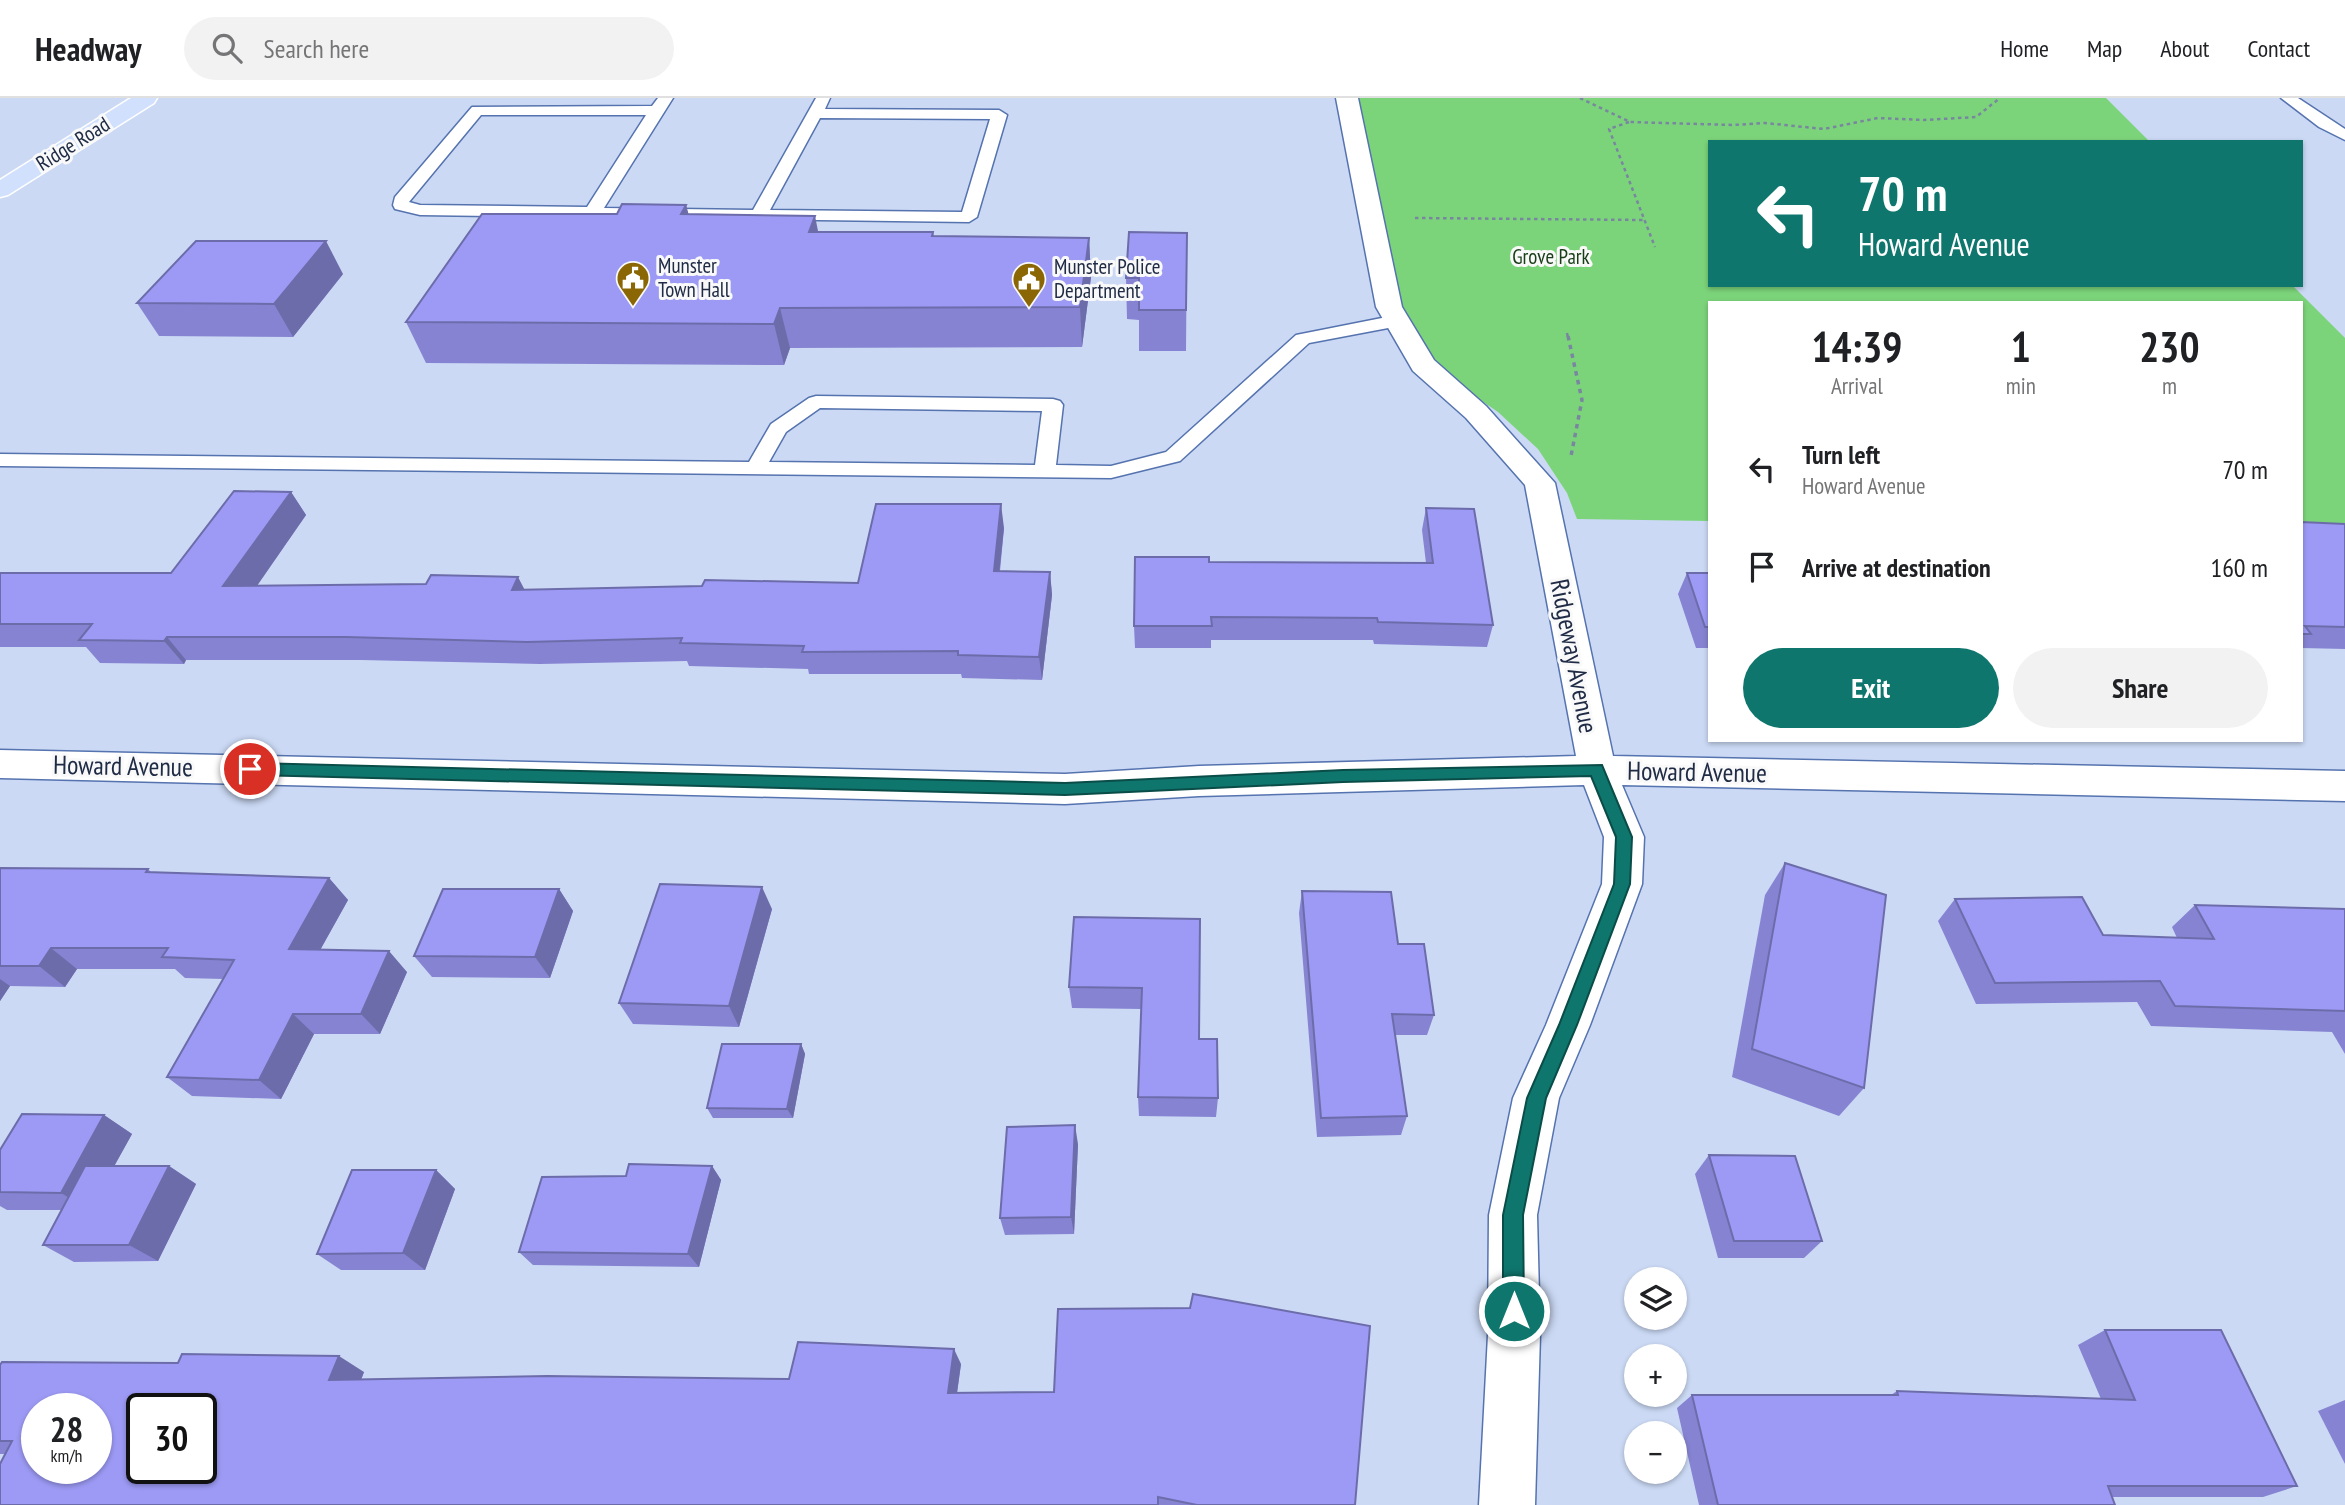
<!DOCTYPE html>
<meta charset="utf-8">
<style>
:root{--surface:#fff;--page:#f2f2f2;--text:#202124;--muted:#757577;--line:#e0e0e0;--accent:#0f766e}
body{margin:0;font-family:"PT Sans Narrow",sans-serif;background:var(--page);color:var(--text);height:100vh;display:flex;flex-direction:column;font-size:26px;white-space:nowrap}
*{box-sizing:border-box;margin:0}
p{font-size:23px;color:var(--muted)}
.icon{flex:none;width:38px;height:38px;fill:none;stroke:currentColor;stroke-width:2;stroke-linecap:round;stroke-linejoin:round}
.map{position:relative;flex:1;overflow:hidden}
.sheet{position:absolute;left:1708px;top:203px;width:595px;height:441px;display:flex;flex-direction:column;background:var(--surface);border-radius:0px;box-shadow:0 2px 5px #0004}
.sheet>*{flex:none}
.top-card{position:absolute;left:1708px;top:42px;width:595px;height:147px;border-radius:0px;box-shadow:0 2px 5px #0004;background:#0f766e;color:#fff;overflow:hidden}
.tools{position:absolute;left:1624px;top:1169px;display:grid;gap:14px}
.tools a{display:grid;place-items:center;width:63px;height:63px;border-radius:50%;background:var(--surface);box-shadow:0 2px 5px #0004;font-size:35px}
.speed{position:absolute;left:21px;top:1295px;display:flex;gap:14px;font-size:35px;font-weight:700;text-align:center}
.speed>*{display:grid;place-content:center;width:91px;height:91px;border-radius:50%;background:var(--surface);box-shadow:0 2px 5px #0004;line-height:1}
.speed small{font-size:18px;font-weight:400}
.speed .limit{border:4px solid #111;border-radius:10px;background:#fff;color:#111}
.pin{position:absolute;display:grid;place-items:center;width:60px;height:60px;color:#fff;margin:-30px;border:4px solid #fff;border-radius:50%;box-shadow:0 2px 7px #0007}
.me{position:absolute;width:77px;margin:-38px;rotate:0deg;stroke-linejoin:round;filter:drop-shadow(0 0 5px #0008)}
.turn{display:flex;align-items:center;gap:24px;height:147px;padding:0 35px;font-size:32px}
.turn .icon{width:91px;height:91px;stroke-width:2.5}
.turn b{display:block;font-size:49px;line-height:60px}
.eta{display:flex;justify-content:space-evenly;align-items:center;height:119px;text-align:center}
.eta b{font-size:42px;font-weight:700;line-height:49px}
.cta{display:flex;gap:14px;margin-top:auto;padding:14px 35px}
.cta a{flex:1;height:80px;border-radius:42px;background:var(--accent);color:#fff;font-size:28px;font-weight:700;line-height:80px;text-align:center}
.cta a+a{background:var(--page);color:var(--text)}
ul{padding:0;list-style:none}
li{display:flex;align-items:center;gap:21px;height:98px;padding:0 35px}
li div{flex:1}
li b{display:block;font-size:26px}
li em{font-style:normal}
header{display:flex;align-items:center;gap:42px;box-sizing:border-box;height:98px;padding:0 35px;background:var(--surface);border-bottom:2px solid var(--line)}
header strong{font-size:33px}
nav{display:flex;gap:38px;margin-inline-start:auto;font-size:24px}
.search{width:490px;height:63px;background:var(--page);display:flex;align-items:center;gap:18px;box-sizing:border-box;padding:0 24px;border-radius:38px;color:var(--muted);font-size:26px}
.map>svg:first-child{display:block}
.green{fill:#7cd47a}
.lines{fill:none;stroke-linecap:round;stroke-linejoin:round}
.service-casing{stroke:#5573af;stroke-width:3}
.minor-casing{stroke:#5573af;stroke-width:3}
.primary-casing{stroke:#fff;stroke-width:3}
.path-far1{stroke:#7986a0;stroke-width:2.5;stroke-dasharray:3.5 3.5;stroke-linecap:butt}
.path{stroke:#7986a0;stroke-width:3.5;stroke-dasharray:4.5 4.5;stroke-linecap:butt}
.service{fill:#fff;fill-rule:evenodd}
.minor{fill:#fff;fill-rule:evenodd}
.primary{fill:#d1e0fd;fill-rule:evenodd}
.wall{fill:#8684d2}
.shaded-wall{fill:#6d6cab}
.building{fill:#9c9af4;stroke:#6d6cab;stroke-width:2;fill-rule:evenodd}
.route{fill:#0f766e;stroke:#0a4d48;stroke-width:2}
.labels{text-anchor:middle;stroke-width:6;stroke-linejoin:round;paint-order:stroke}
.far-street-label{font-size:21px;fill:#202c46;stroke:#f9f9f9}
.far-park-label{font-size:21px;fill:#183e18;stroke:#f9f9f9}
.far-poi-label{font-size:21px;fill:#202c46;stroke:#f9f9f9;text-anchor:start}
.street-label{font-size:26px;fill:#202c46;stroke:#f9f9f9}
</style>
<header>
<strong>Headway</strong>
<div class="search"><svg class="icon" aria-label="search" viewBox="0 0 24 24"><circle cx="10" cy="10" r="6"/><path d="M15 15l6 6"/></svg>Search here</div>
<nav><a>Home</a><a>Map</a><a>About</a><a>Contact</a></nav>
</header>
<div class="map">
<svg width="2345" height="1407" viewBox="0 0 2345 1407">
<rect width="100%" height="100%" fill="#cbd9f4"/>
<polygon class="green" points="1359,0 2106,0 2150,44 1710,44 1710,187 2292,187 2345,240 2345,431 2301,431 2301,205 1710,205 1710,423 1577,421 1567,395 1538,351 1498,314 1448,280 1426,261 1400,215"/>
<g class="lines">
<defs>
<g id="service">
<path d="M 658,0 L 673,0 L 604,110 L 753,112 L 816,0 L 830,0 L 825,11 L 999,12 L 1007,17 L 977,119 L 969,124 L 420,117 L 395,111 L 393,107 L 395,99 L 472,9 L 652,8 ZM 481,17 L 646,17 L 587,109 L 420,107 L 409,104 ZM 820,20 L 990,21 L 962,114 L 770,112 Z"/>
<polygon points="2281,0 2298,0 2345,31 2345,42 2319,29"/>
<path d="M 1397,217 L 1404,219 L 1406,223 L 1404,227 L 1309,245 L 1180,363 L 1111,380 L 0,368 L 0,356 L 749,364 L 771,326 L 809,300 L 816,298 L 1053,301 L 1060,303 L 1063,307 L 1056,367 L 1111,368 L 1166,354 L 1296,237 ZM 820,310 L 1042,313 L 1035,367 L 769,364 L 786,334 Z"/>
</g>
<polygon id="minor" points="1336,0 1358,0 1402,209 1434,262 1486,308 1555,385 1613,658 2345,673 2345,703 1622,687 1644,739 1642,786 1590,927 1559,1000 1537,1117 1540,1237 1535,1407 1479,1407 1488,1237 1489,1117 1513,1000 1546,927 1602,786 1604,739 1584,687 1199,698 1065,706 0,680 0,652 1065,676 1199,668 1576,658 1525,387 1466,320 1413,273 1376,209"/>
<polygon id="primary" points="131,0 157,0 154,5 8,97 0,99 0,82"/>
</defs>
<use href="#service" class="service-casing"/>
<use href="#minor" class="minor-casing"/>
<use href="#primary" class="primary-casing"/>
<g class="path-far1">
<polyline points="1580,0 1630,24 1733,27 1765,25 1824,31 1878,20 1924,22 1976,19 2000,0"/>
<polyline points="1629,24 1609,31 1655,149"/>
<polyline points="1415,120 1645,122"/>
<polyline points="1567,235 1568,240"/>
</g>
<polyline class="path" points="1568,238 1582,302 1571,358"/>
<use href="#service" class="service"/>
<use href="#minor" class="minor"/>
<use href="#primary" class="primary"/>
</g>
<g class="wall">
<polygon points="686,107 688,116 818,134 933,134 934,138 1089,140 1091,179 1082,249 790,250 784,267 426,265 406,224 617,116"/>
<polygon points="1187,135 1186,253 1139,253 1139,222 1127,221 1126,180"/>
<polygon points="343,176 293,239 159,238 137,205"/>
<polygon points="291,394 306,417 257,487 524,492 858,485 1004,430 1000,473 1050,474 1052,497 1042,582 962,580 961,576 809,576 808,571 689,568 687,563 540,566 361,562 186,562 184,566 100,565 86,549 0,549 0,475 171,475"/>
<polygon points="1426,410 1493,527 1487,549 1374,546 1373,542 1211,542 1211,550 1135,550 1134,528 1209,464 1426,465 1422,432"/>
<polygon points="2301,424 2345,426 2345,551 2301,550"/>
<polygon points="1687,475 1710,475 1710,550 1696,550 1678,496"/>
<polygon points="1785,765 1864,990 1839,1018 1732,979 1765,797"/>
<polygon points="0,770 148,771 151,774 329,780 348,802 320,852 407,874 380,936 314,936 281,1001 192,998 167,979 223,881 185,880 175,871 77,871 65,889 10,888 0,903"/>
<polygon points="559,791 573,813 550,880 432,879 414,858"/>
<polygon points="1302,793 1398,846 1434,917 1427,937 1395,937 1407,1018 1401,1037 1317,1039 1299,815"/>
<polygon points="1955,801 2103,837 2177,840 2172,829 2195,807 2345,811 2345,956 2332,934 2151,928 2137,904 1976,906 1938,823"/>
<polygon points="772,811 739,929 633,926 619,905"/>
<polygon points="1074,819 1199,941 1218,1000 1216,1019 1139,1018 1138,999 1141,911 1072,910 1069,889"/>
<polygon points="801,946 805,956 793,1020 713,1020 707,1010"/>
<polygon points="104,1017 132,1036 114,1068 169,1068 196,1086 158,1163 74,1164 43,1147 62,1112 7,1112 0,1108 0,1052"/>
<polygon points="1078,1046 1074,1136 1005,1137 1000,1120"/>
<polygon points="1709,1057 1822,1143 1804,1160 1718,1160 1695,1076"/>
<polygon points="712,1068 721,1082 699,1169 533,1167 519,1154 626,1078"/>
<polygon points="436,1072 455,1091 425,1172 341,1172 317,1156"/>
<polygon points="2105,1232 2297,1388 2263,1399 2112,1399 2115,1407 1699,1407 1677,1310 1692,1297 1891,1297 1897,1293 2101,1301 2078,1247"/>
<polygon points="961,1266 957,1295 1355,1407 0,1407 5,1356 0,1356 0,1267 364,1274 361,1282 789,1281"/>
<polygon points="2345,1302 2345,1366 2318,1313"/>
</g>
<g class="shaded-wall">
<polygon points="686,107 697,146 681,116"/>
<polygon points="815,118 823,158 809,134"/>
<polygon points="1089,140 1091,179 1082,249 1080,209"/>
<polygon points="326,143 343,176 293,239 274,206"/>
<polygon points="780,210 790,250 784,267 774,226"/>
<polygon points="291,394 306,417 241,511 223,488"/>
<polygon points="1001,406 1004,430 997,496 994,473"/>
<polygon points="1050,474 1052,497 1042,582 1039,559"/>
<polygon points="518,479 530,502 512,492"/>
<polygon points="167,539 186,562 184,566 164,543"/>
<polygon points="329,780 348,802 309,872 289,851"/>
<polygon points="762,789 772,811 739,929 729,908"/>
<polygon points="559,791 573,813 550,880 535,859"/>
<polygon points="51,850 77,871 65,889 39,868"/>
<polygon points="389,853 407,874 380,936 361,916"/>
<polygon points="0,881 10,888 0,903"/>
<polygon points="293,916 314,936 281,1001 259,982"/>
<polygon points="801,946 805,956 793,1020 787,1011"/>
<polygon points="104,1017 132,1036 90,1112 61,1095"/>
<polygon points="1075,1027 1078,1046 1074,1136 1071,1119"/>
<polygon points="169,1068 196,1086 158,1163 129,1147"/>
<polygon points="712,1068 721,1082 699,1169 688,1156"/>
<polygon points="436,1072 455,1091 425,1172 403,1155"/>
<polygon points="954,1251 961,1266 955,1309 948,1295"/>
<polygon points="339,1258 364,1274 355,1297 329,1282"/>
</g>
<g class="building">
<polygon points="622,106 686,107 681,116 815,118 809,134 933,134 932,138 1089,140 1080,209 780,210 774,226 406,224 482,116 617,116"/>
<polygon points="1129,134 1187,135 1186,212 1139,212 1139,180 1126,180"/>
<polygon points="196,143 326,143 274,206 137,205"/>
<polygon points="234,393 291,394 223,488 426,486 431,477 518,479 512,492 702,488 705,482 858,485 876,406 1001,406 994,473 1050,474 1039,559 958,557 958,553 802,554 804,548 680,545 682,540 527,544 346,539 167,539 164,543 79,542 92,526 0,526 0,475 171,475"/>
<polygon points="1426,410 1474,411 1493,527 1378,524 1377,520 1211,519 1212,528 1134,528 1135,459 1209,459 1209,464 1433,465"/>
<polygon points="2301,424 2345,426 2345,529 2305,528 2311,536 2301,536"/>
<polygon points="1687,475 1710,475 1710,529 1705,529"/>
<polygon points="1785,765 1886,797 1864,990 1752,951"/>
<polygon points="0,770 148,771 146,774 329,780 289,851 389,853 361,916 293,916 259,982 167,979 234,862 162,859 168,850 51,850 39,868 0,868"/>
<polygon points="660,786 762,789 729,908 619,905"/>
<polygon points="443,791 559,791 535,859 414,858"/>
<polygon points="1302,793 1391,794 1398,846 1424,846 1434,917 1392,916 1407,1018 1321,1020"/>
<polygon points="2082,799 2103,837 2214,841 2195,807 2345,811 2345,913 2175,908 2160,883 1995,885 1955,801"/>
<polygon points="1074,819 1200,821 1199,941 1217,941 1218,1000 1138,999 1142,890 1069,889"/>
<polygon points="722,946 801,946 787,1011 707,1010"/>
<polygon points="22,1016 104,1017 61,1095 0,1094 0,1052"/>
<polygon points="1075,1027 1071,1119 1000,1120 1007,1029"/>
<polygon points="1709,1057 1795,1058 1822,1143 1734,1143"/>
<polygon points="629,1066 712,1068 688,1156 519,1154 542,1079 626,1078"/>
<polygon points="85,1068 169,1068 129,1147 43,1147"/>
<polygon points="352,1072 436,1072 403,1155 317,1156"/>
<path d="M 1193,1196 L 1370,1228 L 1355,1407 L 1197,1407 L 1158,1399 L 1158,1407 L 0,1407 L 0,1366 L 12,1343 L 0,1343 L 0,1267 L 2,1264 L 178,1265 L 182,1256 L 339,1258 L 329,1282 L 547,1278 L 789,1281 L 798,1244 L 954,1251 L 948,1295 L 1054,1294 L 1058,1211 L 1190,1210 ZM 37,1311 L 96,1311 L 96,1370 L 37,1370 ZM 142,1311 L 201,1311 L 201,1370 L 142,1370 Z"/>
<polygon points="2105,1232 2221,1232 2297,1388 2108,1388 2115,1407 1718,1407 1692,1297 1898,1297 1897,1293 2135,1302"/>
</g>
<polygon class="route" points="250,665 1065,685 1343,672 1602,667 1632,739 1630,786 1577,927 1546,1000 1523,1117 1524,1213 1521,1221 1514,1224 1506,1221 1503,1213 1503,1117 1527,1000 1559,927 1614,786 1616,739 1591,678 1343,684 1065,697 250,677 242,671"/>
<defs>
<symbol id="civic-pin" viewBox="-11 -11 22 30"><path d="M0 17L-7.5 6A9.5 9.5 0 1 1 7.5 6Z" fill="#8a6605" stroke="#f9f9f9"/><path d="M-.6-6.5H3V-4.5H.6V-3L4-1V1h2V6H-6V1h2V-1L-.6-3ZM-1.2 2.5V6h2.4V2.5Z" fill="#fff"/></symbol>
</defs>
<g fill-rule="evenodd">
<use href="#civic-pin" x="614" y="161" width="38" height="52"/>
<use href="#civic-pin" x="1010" y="162" width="38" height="52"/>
</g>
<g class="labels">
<g class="far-street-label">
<text transform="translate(73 46) rotate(-32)" y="7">Ridge Road</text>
</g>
<g class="far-park-label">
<text x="1551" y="166">Grove Park</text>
</g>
<g class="far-poi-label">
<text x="658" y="175">Munster<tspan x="658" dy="24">Town Hall</tspan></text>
<text x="1054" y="176">Munster Police<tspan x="1054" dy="24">Department</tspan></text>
</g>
<g class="street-label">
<text transform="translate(1574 558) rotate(79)" y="9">Ridgeway Avenue</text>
<text transform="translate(123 668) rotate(1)" y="9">Howard Avenue</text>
<text transform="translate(1697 674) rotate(1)" y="9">Howard Avenue</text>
</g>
</g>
</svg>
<div class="tools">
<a><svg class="icon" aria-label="layers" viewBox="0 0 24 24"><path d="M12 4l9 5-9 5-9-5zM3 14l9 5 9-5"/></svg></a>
<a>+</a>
<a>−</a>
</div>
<div class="speed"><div>28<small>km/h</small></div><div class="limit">30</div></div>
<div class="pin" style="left:250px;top:671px;background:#d93025"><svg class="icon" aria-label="arrive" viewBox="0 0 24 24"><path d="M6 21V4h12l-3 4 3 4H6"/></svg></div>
<svg class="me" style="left:1514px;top:1213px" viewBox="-20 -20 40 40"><circle r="17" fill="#0f766e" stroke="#fff" stroke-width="3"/><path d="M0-11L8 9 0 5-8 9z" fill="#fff"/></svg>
<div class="top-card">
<div class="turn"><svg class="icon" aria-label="left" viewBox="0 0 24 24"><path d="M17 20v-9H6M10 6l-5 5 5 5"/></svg><div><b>70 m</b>Howard Avenue</div></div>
</div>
<section class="sheet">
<div class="eta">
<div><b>14:39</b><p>Arrival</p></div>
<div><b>1</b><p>min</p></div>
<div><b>230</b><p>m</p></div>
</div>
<ul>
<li><svg class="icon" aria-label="left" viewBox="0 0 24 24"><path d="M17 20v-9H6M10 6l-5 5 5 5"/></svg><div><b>Turn left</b><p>Howard Avenue</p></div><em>70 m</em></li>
<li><svg class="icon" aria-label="arrive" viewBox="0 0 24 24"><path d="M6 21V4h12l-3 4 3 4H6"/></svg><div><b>Arrive at destination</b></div><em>160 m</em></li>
</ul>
<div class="cta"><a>Exit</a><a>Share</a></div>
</section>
</div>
